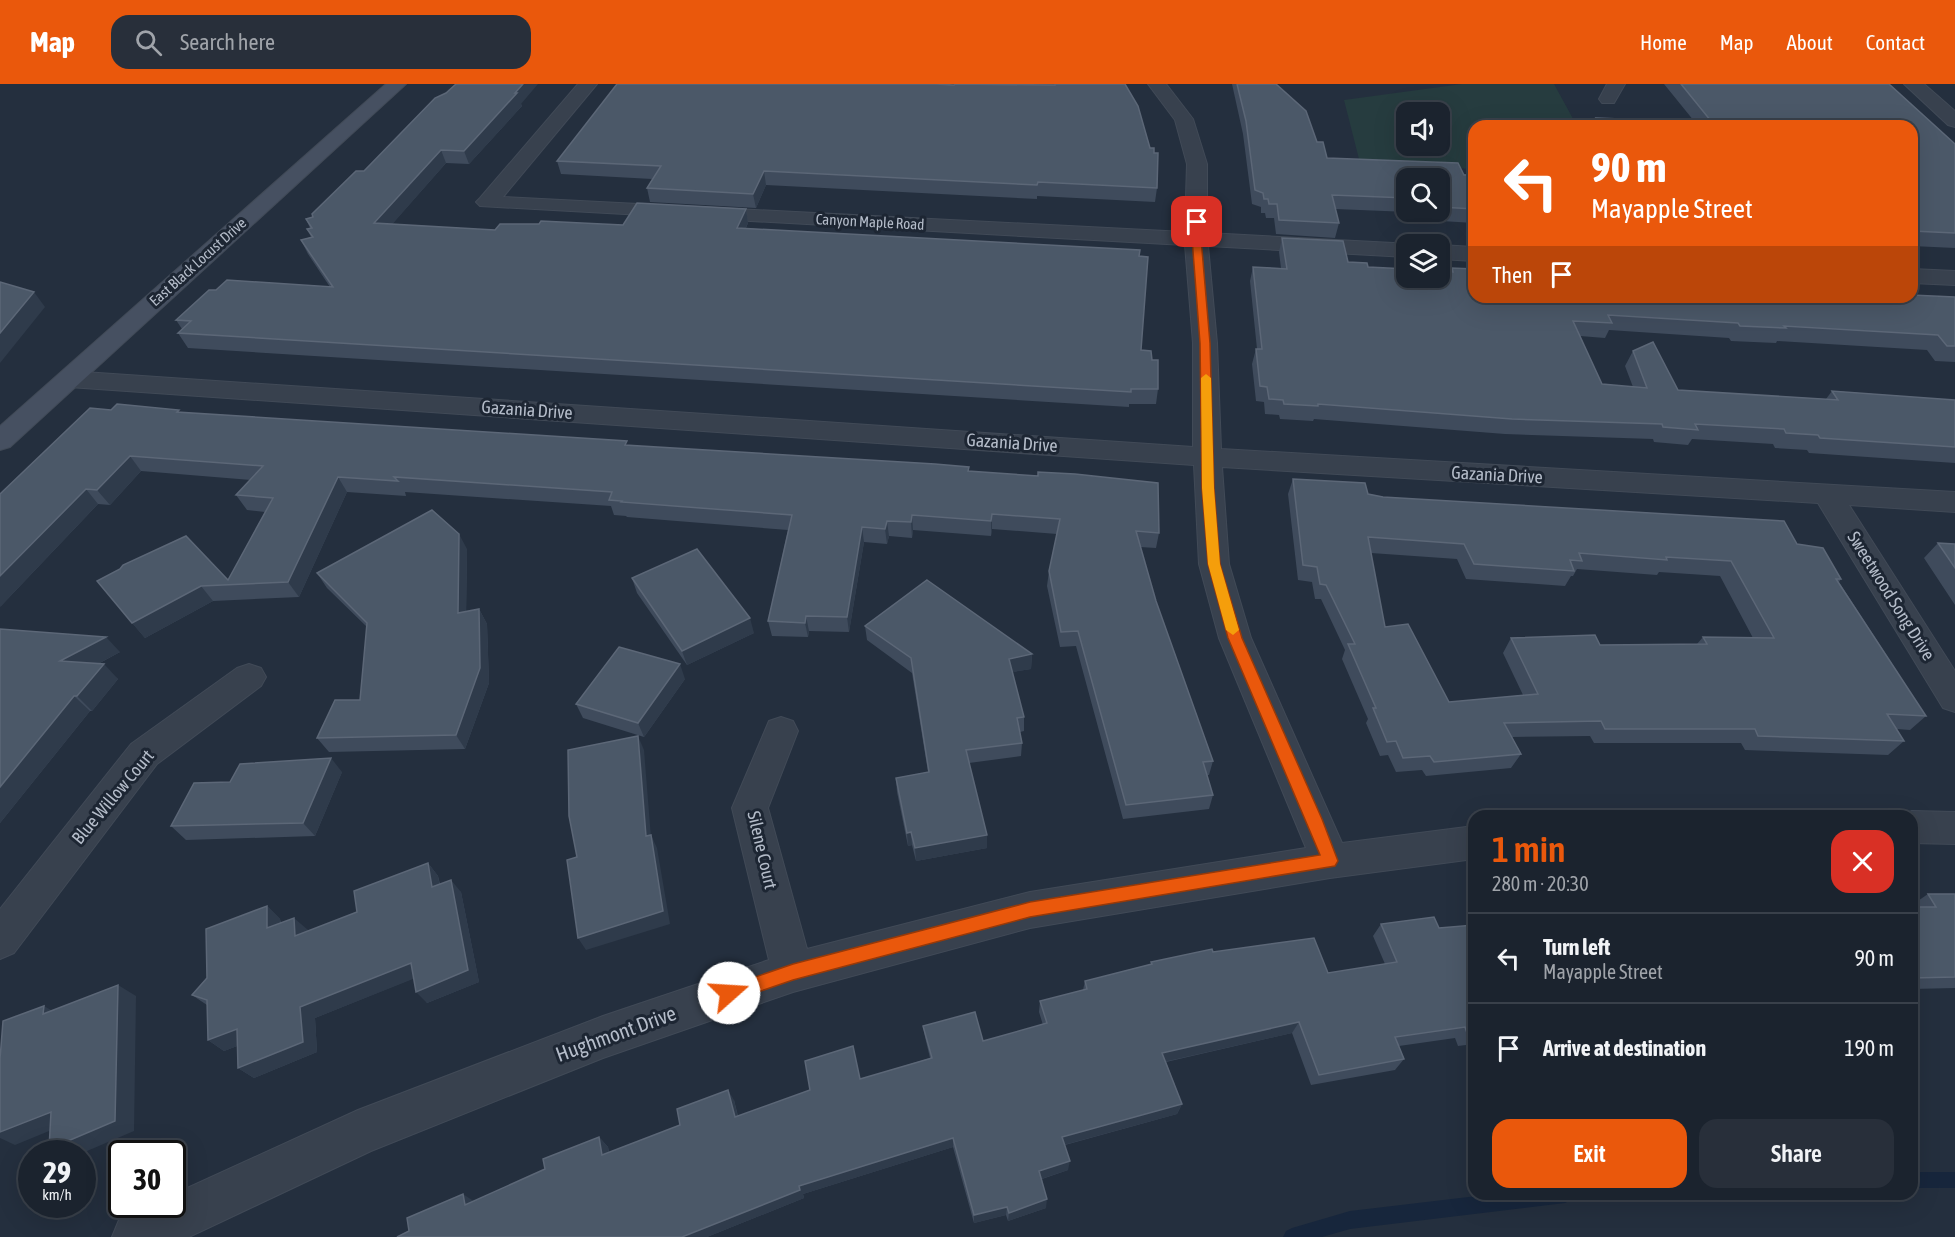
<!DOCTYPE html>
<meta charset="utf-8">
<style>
:root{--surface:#1b232e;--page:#282f3a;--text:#f1f3f6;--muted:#a0a4aa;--line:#39404a;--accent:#ea580c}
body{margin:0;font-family:"Asap Condensed",sans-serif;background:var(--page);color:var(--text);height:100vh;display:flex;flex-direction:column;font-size:22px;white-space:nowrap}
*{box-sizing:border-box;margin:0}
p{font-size:20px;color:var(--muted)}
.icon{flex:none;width:33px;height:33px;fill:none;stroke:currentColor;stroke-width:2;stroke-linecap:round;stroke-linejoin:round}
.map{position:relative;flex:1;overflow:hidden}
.sheet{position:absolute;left:1468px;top:726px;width:450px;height:390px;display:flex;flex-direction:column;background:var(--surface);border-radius:18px;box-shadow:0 6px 24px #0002,0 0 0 2px var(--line)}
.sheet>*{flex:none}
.top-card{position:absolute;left:1468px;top:36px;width:450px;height:183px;border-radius:18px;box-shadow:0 6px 24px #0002,0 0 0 2px var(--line);background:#ea580c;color:#fff;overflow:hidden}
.controls{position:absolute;left:1396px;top:18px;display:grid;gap:12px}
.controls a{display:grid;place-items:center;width:54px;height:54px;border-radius:12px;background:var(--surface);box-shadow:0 6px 24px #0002,0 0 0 2px var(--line);font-size:30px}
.speed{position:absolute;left:18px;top:1056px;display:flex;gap:12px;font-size:30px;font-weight:700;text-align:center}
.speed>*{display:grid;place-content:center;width:78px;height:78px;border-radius:50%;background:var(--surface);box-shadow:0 6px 24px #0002,0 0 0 2px var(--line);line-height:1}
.speed small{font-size:15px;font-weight:400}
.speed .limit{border:3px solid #111;border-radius:9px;background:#fff;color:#111}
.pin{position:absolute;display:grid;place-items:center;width:51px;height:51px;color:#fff;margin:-26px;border-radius:12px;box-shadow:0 3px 9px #0006}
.me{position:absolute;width:66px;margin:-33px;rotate:71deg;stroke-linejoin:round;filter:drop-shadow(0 0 4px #0008)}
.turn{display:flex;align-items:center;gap:21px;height:126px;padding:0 24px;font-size:27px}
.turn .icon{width:78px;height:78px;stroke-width:2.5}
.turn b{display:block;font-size:42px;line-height:51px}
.then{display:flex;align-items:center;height:57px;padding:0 24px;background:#0003;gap:12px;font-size:22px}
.round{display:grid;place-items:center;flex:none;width:63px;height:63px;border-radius:18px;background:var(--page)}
.overview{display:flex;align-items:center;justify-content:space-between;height:102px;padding:0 24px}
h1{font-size:36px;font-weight:600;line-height:45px;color:var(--accent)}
.action{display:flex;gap:12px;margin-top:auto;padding:12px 24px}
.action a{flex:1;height:69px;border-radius:18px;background:var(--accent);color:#fff;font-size:24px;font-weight:600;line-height:69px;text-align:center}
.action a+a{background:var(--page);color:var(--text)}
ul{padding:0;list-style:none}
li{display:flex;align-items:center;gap:18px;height:90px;padding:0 24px;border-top:2px solid var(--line)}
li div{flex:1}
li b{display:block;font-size:22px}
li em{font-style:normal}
header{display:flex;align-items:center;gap:36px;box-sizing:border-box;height:84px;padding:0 30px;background:var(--accent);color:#fff}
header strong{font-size:28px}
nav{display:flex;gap:33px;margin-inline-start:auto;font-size:21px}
.search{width:420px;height:54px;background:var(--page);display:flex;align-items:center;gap:15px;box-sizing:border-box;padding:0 21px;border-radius:18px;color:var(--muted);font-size:22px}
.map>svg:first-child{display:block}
.green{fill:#263c3f;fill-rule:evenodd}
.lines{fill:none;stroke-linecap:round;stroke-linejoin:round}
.stream{fill:#17263c;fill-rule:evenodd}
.street-casing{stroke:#414a57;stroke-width:2}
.secondary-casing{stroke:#414a57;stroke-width:2}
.street{fill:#38414e;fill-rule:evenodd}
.secondary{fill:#465061;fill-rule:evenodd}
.wall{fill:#3f4b5c;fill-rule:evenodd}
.shaded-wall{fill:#2f3b4b}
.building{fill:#4b5868;stroke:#5c6777;stroke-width:1.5;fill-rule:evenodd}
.route{fill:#ea580c;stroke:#983908;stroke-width:1.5}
.slow{fill:#f59e0b}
.labels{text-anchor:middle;stroke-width:6;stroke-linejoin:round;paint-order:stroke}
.far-street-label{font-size:15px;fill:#b4bcc9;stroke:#1d2633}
.street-label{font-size:18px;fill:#b4bcc9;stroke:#1d2633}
.near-street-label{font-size:21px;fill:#b4bcc9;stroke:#1d2633}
</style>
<header>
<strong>Map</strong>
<div class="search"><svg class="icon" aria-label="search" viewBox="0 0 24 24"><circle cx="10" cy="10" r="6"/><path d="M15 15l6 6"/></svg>Search here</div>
<nav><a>Home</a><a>Map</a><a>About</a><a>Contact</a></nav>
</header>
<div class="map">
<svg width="1955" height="1153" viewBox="0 0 1955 1153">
<rect width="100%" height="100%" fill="#242f3e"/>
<path class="green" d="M 1462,0 L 1554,0 L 1577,42 L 1474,42 L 1474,85 L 1360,79 L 1344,16 ZM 1407,28 L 1440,28 L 1440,62 L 1407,62 Z"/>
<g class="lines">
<g class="stream">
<rect x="1912" y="1088" width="43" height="16"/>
<polygon points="1494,1110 1574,1110 1571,1116 1565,1119 1350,1145 1322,1153 1283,1153 1286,1147 1292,1144 1350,1127"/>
</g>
<defs>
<g id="street">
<polygon points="578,0 597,0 503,113 1185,148 1187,80 1175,36 1148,0 1166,0 1193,35 1207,80 1207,149 1412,160 1407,160 1407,173 1208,162 1217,259 1221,365 1955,408 1955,428 1849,421 1955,587 1955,628 1943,624 1818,419 1222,383 1229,480 1251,554 1342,759 1474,742 1474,775 1330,794 1030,844 793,908 603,974 371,1067 189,1153 112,1153 119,1136 153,1120 172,1120 172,1111 358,1026 603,932 769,876 732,724 769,637 781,633 793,637 798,647 768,724 807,865 1030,808 1306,764 1219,554 1199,480 1194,381 69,303 60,300 56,295 60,290 69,287 1193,363 1193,259 1185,161 480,122 476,118 480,114"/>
<polygon points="1607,0 1625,0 1614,19 1602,19 1599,15"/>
<polygon points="1904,0 1924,0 1955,27 1955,43 1948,41"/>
<polygon points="1440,161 1474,163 1474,177 1440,175"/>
<polygon points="1912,185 1955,187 1955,201 1912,199"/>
<polygon points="249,580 261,584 266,593 261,602 157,680 14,869 0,875 0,825 131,660 237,584"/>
<polygon points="1912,727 1955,728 1955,760 1912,759 1912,732 1899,732"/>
</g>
<polygon id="secondary" points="386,0 406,0 10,363 0,366 0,342"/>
</defs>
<use href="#street" class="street-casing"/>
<use href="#secondary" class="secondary-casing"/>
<use href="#street" class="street"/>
<use href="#secondary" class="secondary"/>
</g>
<g class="wall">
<polygon points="1050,0 1125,0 1157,104 1155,118 1037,112 1037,115 766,101 756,124 650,118 647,104 652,95 561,90 557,77 954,1"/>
<path d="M 1232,0 L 1276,0 L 1317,58 L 1327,74 L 1474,91 L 1474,139 L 1425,136 L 1411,134 L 1409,128 L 1335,125 L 1339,139 L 1335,154 L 1276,150 L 1274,134 L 1266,134 L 1265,129 L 1261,129 L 1261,123 L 1252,120 L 1243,50 ZM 1407,94 L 1440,94 L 1440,128 L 1407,128 Z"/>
<polygon points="1664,0 1889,0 1955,60 1955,164 1912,162 1912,42 1592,42 1596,34 1694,37"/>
<polygon points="521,20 522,22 469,80 446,79 392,140 495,146 623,141 746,125 748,139 746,144 1139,172 1141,266 1152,276 1158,305 1156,320 1129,320 1129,323 188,264 178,249 182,245 176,236 216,206 330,203 308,170 301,156 311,153 307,145 310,144 306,135 313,133 364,87"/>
<polygon points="1282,154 1348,178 1368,183 1450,188 1452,184 1474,213 1955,213 1955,278 1935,277 1927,266 1777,257 1776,259 1731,257 1729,254 1609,246 1605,254 1580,252 1602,300 1633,303 1625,282 1633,267 1678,306 1826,315 1832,307 1955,316 1955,379 1809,369 1807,366 1775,364 1773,360 1692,355 1688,361 1654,358 1653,355 1505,350 1314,335 1313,337 1280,335 1279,331 1265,330 1264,318 1256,317 1252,280 1256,265 1257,265 1250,197 1253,183 1281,184 1279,168"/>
<polygon points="111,326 181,329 969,387 1159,449 1156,464 1140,463 1156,517 1213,677 1209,691 1207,691 1213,711 1209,725 1123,735 1076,562 1060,563 1047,502 1049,487 1057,450 992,445 991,452 913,446 912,454 889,452 887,460 864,458 849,548 809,547 808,553 772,552 768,537 788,446 627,433 626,432 614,431 611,422 405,408 406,412 347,408 299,513 213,517 145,554 97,497 228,496 265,428 247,426 236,411 251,396 141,387 110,421 98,420 0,523"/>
<path d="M 1293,395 L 1383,413 L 1797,460 L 1841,495 L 1839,498 L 1926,632 L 1910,646 L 1897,645 L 1904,657 L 1888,671 L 1745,666 L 1741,659 L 1594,659 L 1590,652 L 1512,653 L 1521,670 L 1511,684 L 1426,692 L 1422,686 L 1396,688 L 1388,671 L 1380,672 L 1366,639 L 1368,635 L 1342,575 L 1345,566 L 1321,515 L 1315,515 L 1312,498 L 1298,496 L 1288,410 ZM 1371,469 L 1457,475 L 1466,495 L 1565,502 L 1571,492 L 1573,492 L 1577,485 L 1657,491 L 1659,488 L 1720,492 L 1753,554 L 1703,553 L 1697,560 L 1600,561 L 1511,554 L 1503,569 L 1523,611 L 1449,618 L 1385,543 Z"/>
<polygon points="1938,459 1954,460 1955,459 1955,521 1924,474"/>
<polygon points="467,465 466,528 479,525 487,540 489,599 465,665 329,668 317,654 360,616 367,543 327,504 317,489"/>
<polygon points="632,494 754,549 687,581 637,509"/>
<polygon points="865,542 1032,570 1031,585 1012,588 1024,633 1024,647 1020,648 1022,659 1021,672 969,679 987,751 987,764 916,777 912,761 908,762 897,708 896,694 928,688 912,589 867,556"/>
<polygon points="0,545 120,568 98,580 118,595 92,627 90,627 0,739"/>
<polygon points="685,595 644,653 583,634 576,620"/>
<polygon points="342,688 315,752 186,756 171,742"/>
<polygon points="428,779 438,792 440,800 461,808 479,898 427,919 414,894 315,934 317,968 254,994 238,984 237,962 224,967 208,956 207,921 192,911 267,822 280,835 281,839 308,846 308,847 357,828"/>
<polygon points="1928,810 1955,810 1955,904 1912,905 1912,821"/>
<polygon points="1381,840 1439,844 1474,841 1474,960 1458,962 1455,954 1399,962 1404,975 1395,986 1311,1001 1292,949 1166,978 1182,1020 1177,1030 1065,1061 1068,1086 1042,1095 1046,1124 1008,1137 1006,1131 974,1139 953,1063 803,1110 804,1114 707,1153 397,1153 545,1085 599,1053 608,1063 609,1068 680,1041 734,1016 738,1032 930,974 925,953 923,942 983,957 1043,941 1039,928 1040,917 1083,906 1085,897 1151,880 1151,878 1213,868 1328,889 1385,880 1373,852"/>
</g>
<g class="shaded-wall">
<polygon points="523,0 538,0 521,20 522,22 469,80 464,67"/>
<polygon points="441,66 446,79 381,153 374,139"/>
<polygon points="764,87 766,101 756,124 753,110"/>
<polygon points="746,125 748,139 739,158 737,144"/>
<polygon points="34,208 45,223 0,279 0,249"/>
<polygon points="130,372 141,387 110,421 97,406"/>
<polygon points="338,393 347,408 299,513 288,498"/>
<polygon points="86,405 98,420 0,523 0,492"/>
<polygon points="992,430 992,445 991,452 991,437"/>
<polygon points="912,431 913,446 912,454 911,438"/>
<polygon points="887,437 889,452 887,460 885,445"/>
<polygon points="862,443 864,458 849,548 847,533"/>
<polygon points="459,450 467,465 466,544 458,529"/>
<polygon points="201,502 213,517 145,554 132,539"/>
<polygon points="479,525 487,540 489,599 465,665 456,651"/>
<polygon points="806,532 809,547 808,553 805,539"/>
<polygon points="750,534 754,549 687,581 682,567"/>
<polygon points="106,553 120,568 75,592 60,577"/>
<polygon points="1032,570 1031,585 1008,589 1009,575"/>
<polygon points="104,580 118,595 92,627 77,612"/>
<polygon points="680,580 685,595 644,653 638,639"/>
<polygon points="74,612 90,627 0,739 0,703"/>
<polygon points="638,652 644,666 652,766 646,752"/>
<polygon points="331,674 342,688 315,752 303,739"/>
<polygon points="911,748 912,761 908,762 907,749"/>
<polygon points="651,751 657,764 670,840 586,866 578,854"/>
<polygon points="987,751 987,764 916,777 915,764"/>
<polygon points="428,779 438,792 442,815 432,803"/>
<polygon points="451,796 461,808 479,898 427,919 416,908"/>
<polygon points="267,822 280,835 281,856 267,844"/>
<polygon points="294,834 308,846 309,864 295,852"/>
<polygon points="411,879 423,891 315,934 317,968 254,994 238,984 300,923"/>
<polygon points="118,901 136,912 134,1047 80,1070 60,1070 49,1065"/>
<polygon points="44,922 63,933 43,930"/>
<polygon points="1299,938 1292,949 1159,979 1162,969"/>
<polygon points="237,945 253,956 224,967 208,956"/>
<polygon points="728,1006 734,1016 740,1043 735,1033"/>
<polygon points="1182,1020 1177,1030 1060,1062 1062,1053"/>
<polygon points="51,1028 71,1038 15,1061 0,1054 0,1048"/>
<polygon points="599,1053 608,1063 611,1080 602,1071"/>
<polygon points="953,1054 953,1063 803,1110 804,1114 707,1153 682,1153 799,1102"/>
<polygon points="1070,1077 1068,1086 1038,1096 1039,1087"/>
<polygon points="463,1110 475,1118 465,1121"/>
<polygon points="1047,1115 1046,1124 1008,1137 1009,1129"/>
<polygon points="1007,1123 1006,1131 974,1139 974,1131"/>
</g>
<g class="building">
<polygon points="456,0 523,0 515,9 517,9 464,67 441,66 374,139 495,146 500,140 539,140 541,137 623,141 637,119 746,125 737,144 1140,166 1139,172 1148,173 1141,266 1151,267 1152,276 1158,276 1158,305 1131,305 1131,308 178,249 191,237 176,236 209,206 216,206 227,196 333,203 301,156 313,153 307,145 312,144 306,135 313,133 312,130 356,87 364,87 435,14 446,9"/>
<polygon points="617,0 935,0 954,1 955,0 1055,1 1055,0 1125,0 1138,22 1150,64 1154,64 1154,69 1158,69 1157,104 1038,98 1037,101 764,87 753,110 647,104 661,82 557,77"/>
<polygon points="1237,0 1276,0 1306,27 1317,58 1323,58 1327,74 1458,79 1464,91 1474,91 1474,125 1440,123 1440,94 1407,94 1407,114 1332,111 1339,139 1279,136 1277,120 1269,120 1268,115 1264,115 1263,109 1255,106 1246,37"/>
<polygon points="1681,0 1889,0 1955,60 1955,149 1912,147 1912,42 1715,42"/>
<polygon points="1596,34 1698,38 1705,42 1601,42"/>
<polygon points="1282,154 1343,157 1348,178 1367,179 1368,183 1407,185 1407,194 1440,194 1440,187 1453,188 1452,184 1474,185 1474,213 1912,213 1912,211 1955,213 1955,262 1947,262 1938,251 1784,242 1786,244 1740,242 1738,239 1608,231 1612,239 1573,237 1602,300 1647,304 1633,267 1653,258 1678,306 1838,316 1832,307 1955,316 1955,363 1820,354 1818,351 1786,349 1784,345 1695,340 1698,346 1663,343 1662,340 1512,335 1318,320 1318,322 1284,320 1283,316 1269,315 1267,303 1260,302 1256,265 1262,265 1253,183 1287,185"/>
<polygon points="0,198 34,208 0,249"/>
<polygon points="117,320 179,326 177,328 627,357 625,361 935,380 969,383 968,387 1038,392 1038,388 1075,390 1158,399 1159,449 1136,447 1156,517 1213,677 1203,678 1213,711 1126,721 1078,547 1061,548 1049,487 1060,435 992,430 991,437 912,431 911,438 887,437 885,445 862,443 847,533 806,532 805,539 768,537 792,431 621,418 622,417 609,416 612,408 394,393 398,397 338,393 288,498 201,502 132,539 97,497 120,485 123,481 186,452 228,496 273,414 236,411 263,382 130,372 97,406 86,405 0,492 0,410 90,324 111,326"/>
<path d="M 1293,395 L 1365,399 L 1368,410 L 1383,413 L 1784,437 L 1797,460 L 1823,464 L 1841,495 L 1836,495 L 1926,632 L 1887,630 L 1904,657 L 1758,652 L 1755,645 L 1605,645 L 1601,637 L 1504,639 L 1521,670 L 1434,678 L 1430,672 L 1403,674 L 1396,657 L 1387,658 L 1373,624 L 1376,624 L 1348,560 L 1355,560 L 1326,501 L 1320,500 L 1317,483 L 1303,481 ZM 1368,453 L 1464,460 L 1474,480 L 1574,487 L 1570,476 L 1582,477 L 1579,469 L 1667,476 L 1666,473 L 1731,477 L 1774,554 L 1703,553 L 1707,560 L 1600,561 L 1595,551 L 1511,554 L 1538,610 L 1449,618 L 1408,540 L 1385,543 Z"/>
<polygon points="432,426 459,450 458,529 479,525 480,584 456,651 317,654 335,616 360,616 367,539 317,489"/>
<polygon points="1938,459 1955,460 1955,484"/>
<polygon points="697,465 750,534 682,567 632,494"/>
<polygon points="927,496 1032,570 1009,575 1024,633 1017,634 1022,659 966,666 987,751 915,764 911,748 907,749 896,694 929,688 911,574 865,542"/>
<polygon points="0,545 106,553 60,577 104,580 77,612 74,612 0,703"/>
<polygon points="619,563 680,580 638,639 576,620"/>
<polygon points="638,652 646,752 651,751 663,827 578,854 567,776 577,773 569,732 568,666"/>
<polygon points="331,674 303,739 171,742 194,699 230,698 240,680"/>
<polygon points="428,779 432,803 451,796 468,886 416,908 411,879 300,923 303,958 238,984 237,945 208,956 207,916 192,911 207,894 206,845 267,822 267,844 294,834 295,852 357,828 354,807"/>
<polygon points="1928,810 1955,810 1955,893 1912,894 1912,823 1936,823"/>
<polygon points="1434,833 1439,844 1474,841 1474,951 1468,952 1465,943 1395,953 1404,975 1319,991 1299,938 1162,969 1182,1020 1062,1053 1070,1077 1039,1087 1047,1115 1009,1129 1007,1123 974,1131 953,1054 799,1102 800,1106 682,1153 397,1153 409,1147 407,1134 463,1110 465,1121 545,1085 543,1075 599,1053 602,1071 680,1041 677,1025 728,1006 735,1033 810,1006 805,977 853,962 860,995 932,974 923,942 975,928 983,957 1047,939 1040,917 1087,905 1085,897 1152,880 1151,878 1212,865 1213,868 1314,854 1328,889 1397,878 1381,840"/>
<polygon points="118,901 115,1037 49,1065 51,1028 0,1048 0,975 3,937 44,922 43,930"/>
</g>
<polygon class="route" points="1194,136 1202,138 1201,154 1210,259 1214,404 1220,480 1242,554 1322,735 1338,777 1335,782 1030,833 793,896 729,918 723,915 721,909 723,904 793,880 1030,818 1320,771 1228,554 1208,480 1202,404 1200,259 1192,154"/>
<polygon class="slow" points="1206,290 1211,294 1214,404 1220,480 1239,546 1233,551 1226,546 1208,480 1202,404 1201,294"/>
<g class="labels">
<g class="far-street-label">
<text transform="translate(870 138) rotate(3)" y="5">Canyon Maple Road</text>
<text transform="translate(198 178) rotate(-42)" y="5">East Black Locust Drive</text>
</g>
<g class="street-label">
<text transform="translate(527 326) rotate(4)" y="6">Gazania Drive</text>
<text transform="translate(1012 359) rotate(4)" y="6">Gazania Drive</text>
<text transform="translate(1497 391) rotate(3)" y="6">Gazania Drive</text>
<text transform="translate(1891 512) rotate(58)" y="6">Sweetwood Song Drive</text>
<text transform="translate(113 713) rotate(-50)" y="6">Blue Willow Court</text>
<text transform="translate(762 766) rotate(77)" y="6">Silene Court</text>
</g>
<g class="near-street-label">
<text transform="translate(616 950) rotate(-20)" y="7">Hughmont Drive</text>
</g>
</g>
</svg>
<div class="controls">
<a><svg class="icon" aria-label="sound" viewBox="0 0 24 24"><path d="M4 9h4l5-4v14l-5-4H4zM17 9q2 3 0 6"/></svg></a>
<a><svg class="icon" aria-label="search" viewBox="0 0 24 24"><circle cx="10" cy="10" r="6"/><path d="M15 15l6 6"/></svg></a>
<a><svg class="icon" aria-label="layers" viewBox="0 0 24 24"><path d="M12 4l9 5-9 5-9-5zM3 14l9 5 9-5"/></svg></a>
</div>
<div class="speed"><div>29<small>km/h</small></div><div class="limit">30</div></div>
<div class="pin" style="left:1197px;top:138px;background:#d93025"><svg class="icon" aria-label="arrive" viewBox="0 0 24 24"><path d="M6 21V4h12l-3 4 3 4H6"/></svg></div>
<svg class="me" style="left:729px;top:909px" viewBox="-20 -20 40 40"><circle r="19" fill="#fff"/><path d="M0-13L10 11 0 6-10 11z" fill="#ea580c"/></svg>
<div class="top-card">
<div class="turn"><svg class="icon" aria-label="left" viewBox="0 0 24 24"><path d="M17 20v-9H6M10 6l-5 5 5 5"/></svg><div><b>90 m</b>Mayapple Street</div></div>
<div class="then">Then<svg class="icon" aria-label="arrive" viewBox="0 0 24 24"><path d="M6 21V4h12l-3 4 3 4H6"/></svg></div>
</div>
<section class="sheet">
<div class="overview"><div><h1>1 min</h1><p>280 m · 20:30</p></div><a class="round" style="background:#d93025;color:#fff"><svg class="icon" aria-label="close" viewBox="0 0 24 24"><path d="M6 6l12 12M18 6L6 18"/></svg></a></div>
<ul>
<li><svg class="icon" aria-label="left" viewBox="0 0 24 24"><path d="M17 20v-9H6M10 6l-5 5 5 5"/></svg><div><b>Turn left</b><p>Mayapple Street</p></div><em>90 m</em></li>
<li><svg class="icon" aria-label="arrive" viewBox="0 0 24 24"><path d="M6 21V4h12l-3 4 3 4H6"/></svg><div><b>Arrive at destination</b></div><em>190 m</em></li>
</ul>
<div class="action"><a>Exit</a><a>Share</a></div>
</section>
</div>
